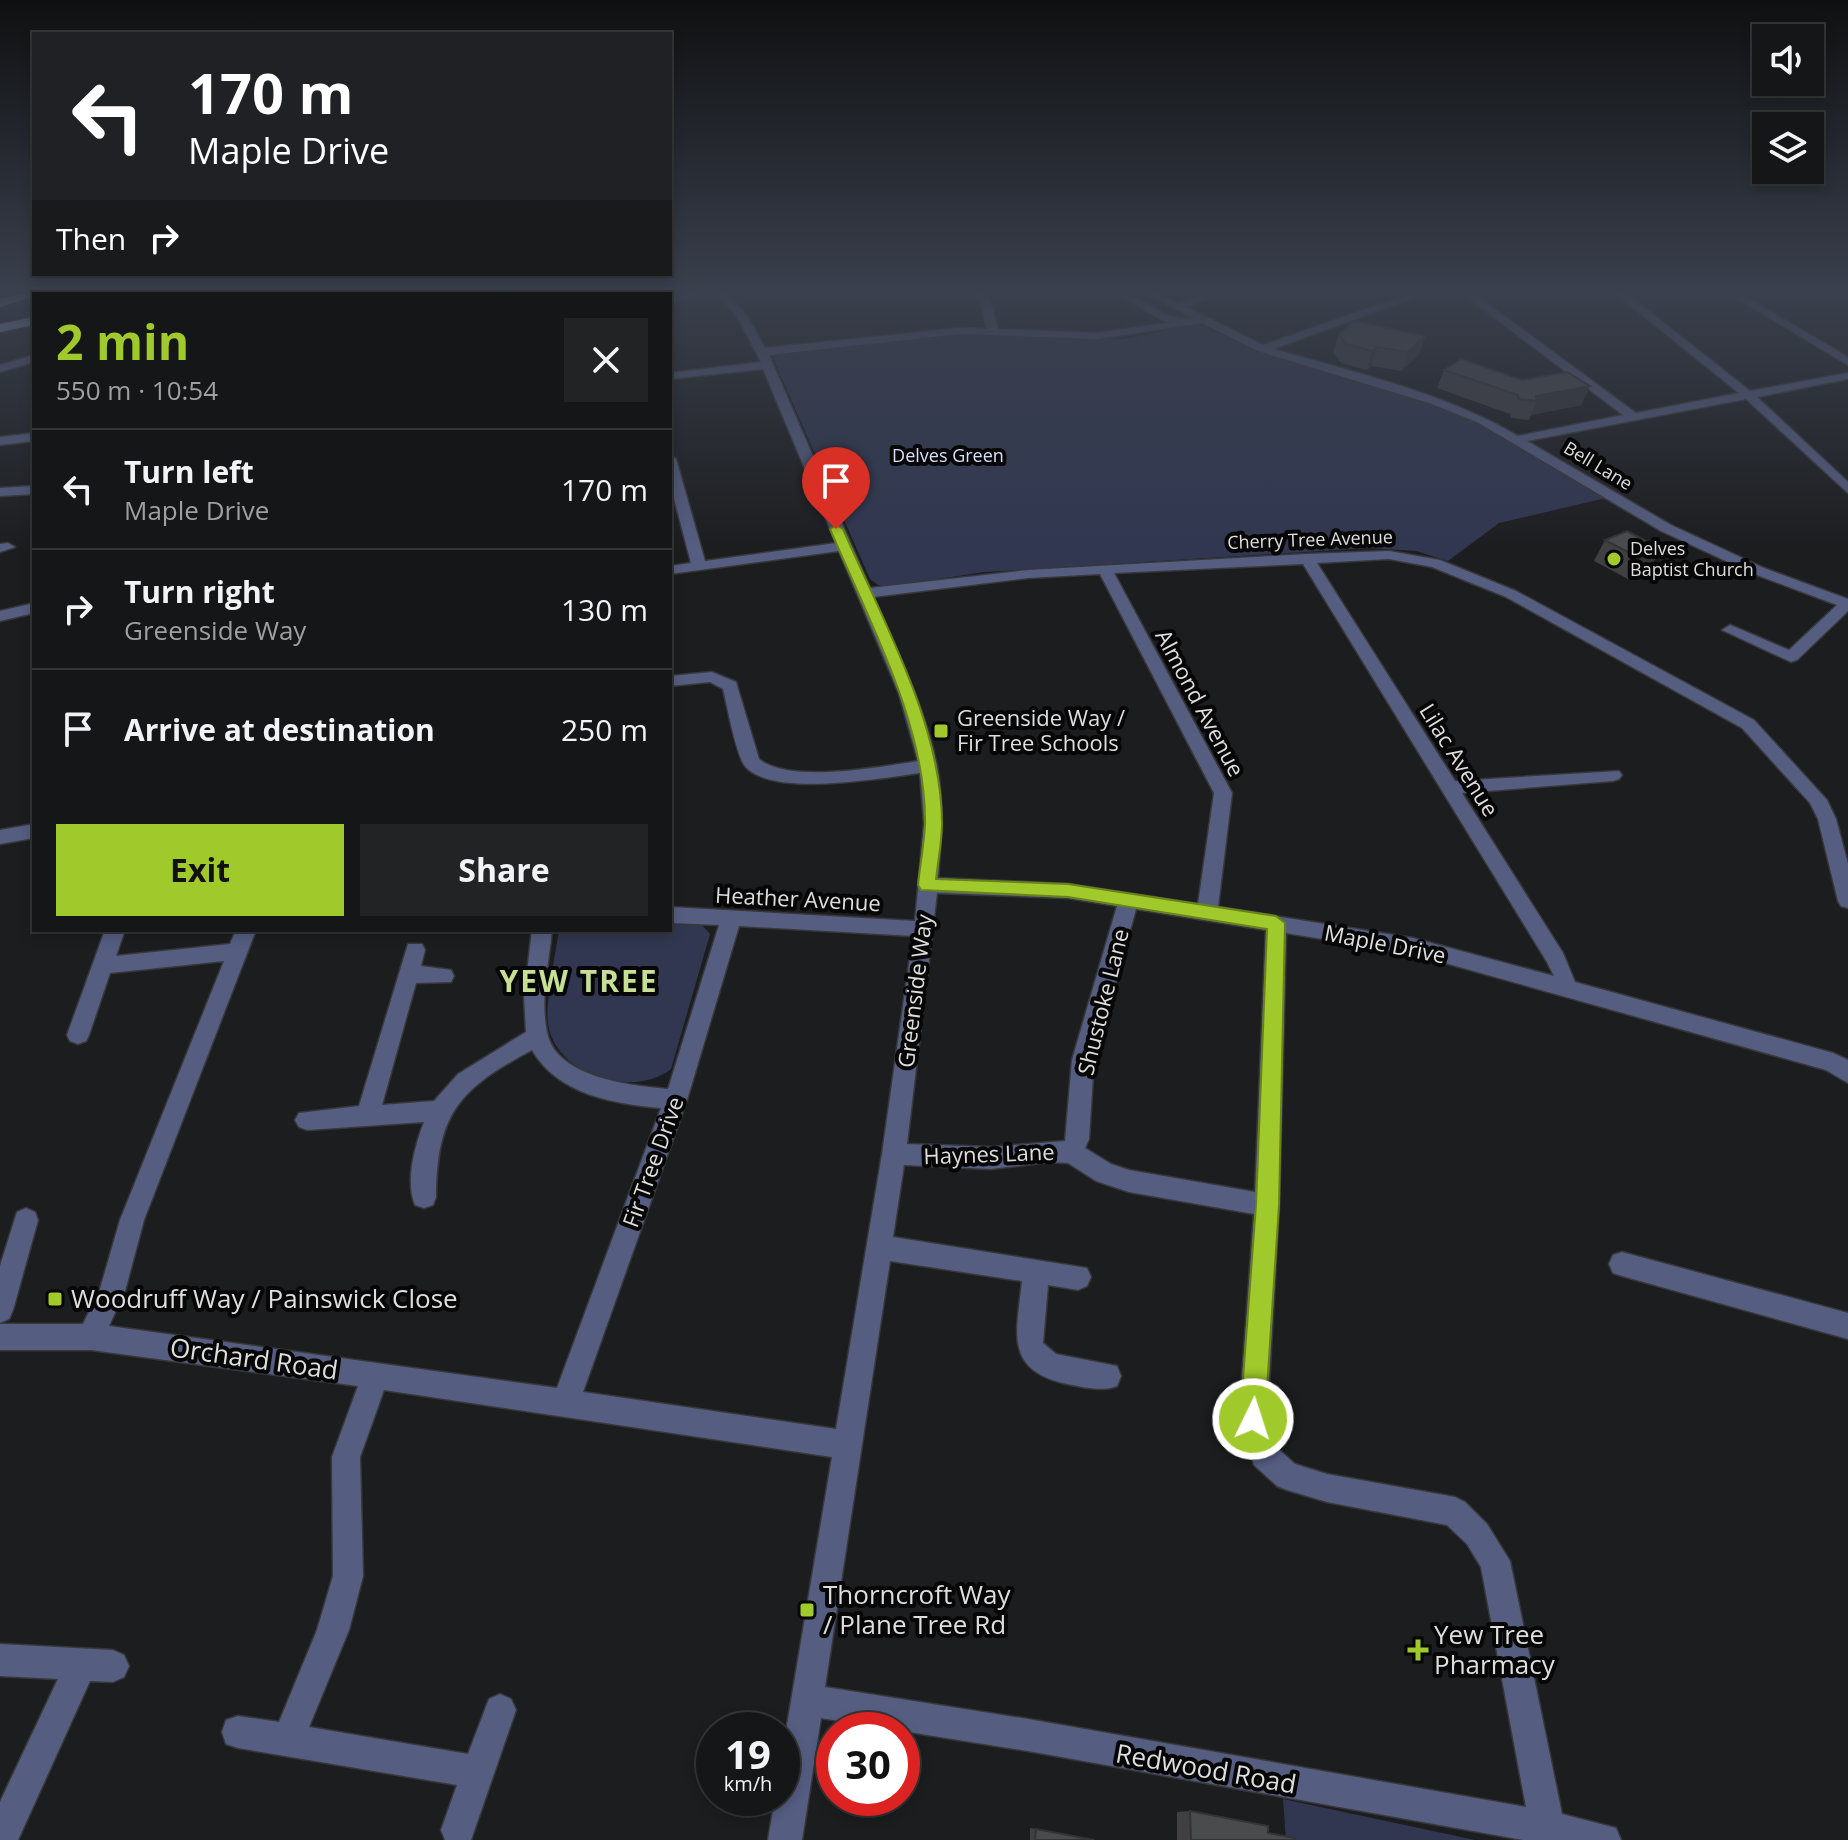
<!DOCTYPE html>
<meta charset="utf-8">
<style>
:root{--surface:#151617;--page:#222324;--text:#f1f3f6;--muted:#9d9fa1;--line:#343536;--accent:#a0c92b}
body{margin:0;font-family:"Open Sans",sans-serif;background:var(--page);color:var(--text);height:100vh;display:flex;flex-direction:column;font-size:30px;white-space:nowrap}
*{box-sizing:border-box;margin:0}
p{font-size:26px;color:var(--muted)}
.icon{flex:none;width:44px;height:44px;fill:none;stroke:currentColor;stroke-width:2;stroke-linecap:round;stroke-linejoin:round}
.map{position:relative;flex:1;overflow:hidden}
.drawer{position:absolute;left:32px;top:292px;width:640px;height:640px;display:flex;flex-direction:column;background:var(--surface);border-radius:0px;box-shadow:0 4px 12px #0003,0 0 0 2px var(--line)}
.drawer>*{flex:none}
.banner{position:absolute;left:32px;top:32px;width:640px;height:244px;border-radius:0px;box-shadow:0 4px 12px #0003,0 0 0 2px var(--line);background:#202124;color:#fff;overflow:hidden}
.controls{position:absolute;left:1752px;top:24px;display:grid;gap:16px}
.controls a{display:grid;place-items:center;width:72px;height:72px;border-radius:0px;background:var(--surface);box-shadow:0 4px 12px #0003,0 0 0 2px var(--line);font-size:40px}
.speed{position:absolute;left:696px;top:1712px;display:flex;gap:16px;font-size:40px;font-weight:700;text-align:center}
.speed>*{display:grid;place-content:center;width:104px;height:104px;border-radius:50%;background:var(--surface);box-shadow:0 4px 12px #0003,0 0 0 2px var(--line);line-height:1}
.speed small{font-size:20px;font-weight:400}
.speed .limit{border:12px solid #d22;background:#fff;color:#111}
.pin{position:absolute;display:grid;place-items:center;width:68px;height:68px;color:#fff;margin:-82px -34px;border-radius:50% 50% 50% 0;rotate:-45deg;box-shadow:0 0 8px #0007}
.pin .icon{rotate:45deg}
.me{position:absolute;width:88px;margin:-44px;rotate:4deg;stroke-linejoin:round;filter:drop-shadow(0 0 6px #0008)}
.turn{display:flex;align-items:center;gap:28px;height:168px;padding:0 24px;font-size:36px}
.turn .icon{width:104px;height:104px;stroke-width:2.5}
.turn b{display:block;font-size:56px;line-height:68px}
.then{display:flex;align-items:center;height:76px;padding:0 24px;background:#0003;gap:16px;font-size:30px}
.round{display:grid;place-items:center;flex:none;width:84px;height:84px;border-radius:0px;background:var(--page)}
.headline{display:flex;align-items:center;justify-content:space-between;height:136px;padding:0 24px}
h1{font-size:48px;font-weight:700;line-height:60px;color:var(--accent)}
.cta{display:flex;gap:16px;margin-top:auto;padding:16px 24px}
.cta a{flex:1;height:92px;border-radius:0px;background:var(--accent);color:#111;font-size:32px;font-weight:700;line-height:92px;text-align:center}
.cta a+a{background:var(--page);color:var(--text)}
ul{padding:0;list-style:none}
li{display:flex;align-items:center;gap:24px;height:120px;padding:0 24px;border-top:2px solid var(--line)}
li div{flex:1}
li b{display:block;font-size:30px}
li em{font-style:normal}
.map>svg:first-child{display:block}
.green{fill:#313750}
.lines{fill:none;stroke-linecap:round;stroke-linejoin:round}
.minor-casing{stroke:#37383a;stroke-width:3}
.highway-casing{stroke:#37383a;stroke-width:3}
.minor{fill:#555d81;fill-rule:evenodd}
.highway{fill:#adbbf1;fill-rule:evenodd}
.wall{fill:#404042}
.shaded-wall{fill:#343436}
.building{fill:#4a4b4d;stroke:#343436;stroke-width:2}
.route{fill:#a0c92b;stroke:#68831c;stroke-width:2}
.poi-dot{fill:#a0c92b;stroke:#070708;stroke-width:3}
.labels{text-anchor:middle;stroke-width:8;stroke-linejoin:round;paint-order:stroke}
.far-park-label{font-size:18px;fill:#d8dffc;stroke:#070708}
.far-street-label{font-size:18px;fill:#dededf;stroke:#070708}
.far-poi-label{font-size:18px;fill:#dededf;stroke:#070708;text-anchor:start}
.street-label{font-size:22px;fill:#dededf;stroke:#070708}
.poi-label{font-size:22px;fill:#dededf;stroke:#070708;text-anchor:start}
.near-poi-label{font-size:26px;fill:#dededf;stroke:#070708;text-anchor:start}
.near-street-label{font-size:26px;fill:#dededf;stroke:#070708}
.district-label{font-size:30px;font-weight:bold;letter-spacing:2px;fill:#c6df95;stroke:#070708}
</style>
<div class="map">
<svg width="1848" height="1840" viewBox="0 0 1848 1840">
<rect width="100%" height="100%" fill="#1c1d1f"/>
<g class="green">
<polygon points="1198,324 1261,353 1425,401 1468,418 1508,437 1606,498 1499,523 1448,561 1416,551 1368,548 984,572 893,586 878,585 870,579 773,358 782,353 969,334 1125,339"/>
<path d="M 670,923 L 702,925 L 710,934 L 671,1069 C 634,1099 554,1075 548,1023 C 545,1003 556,952 559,930 L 670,930 Z"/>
<polygon points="1283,1799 1475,1840 1286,1840"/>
</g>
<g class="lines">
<defs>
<g id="minor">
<rect x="547" y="293" width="10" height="1"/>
<polygon points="689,293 709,293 670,302 670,296"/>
<path d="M 717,293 L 727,293 L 746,314 L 765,348 L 960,328 L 987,329 L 980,301 L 974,293 L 984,293 L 990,300 L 998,329 L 1097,333 L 1167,323 L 1115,293 C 1144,293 1163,324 1193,318 L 1145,293 L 1157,293 L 1178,303 L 1207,293 L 1221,293 L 1186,307 L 1263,345 L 1413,293 L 1427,293 L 1273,349 C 1356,373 1443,392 1518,436 L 1623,415 L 1462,293 L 1473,293 L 1636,413 L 1739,393 L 1615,293 L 1626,293 L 1750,391 L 1848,373 L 1848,379 L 1757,397 L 1848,482 L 1848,493 L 1746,399 L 1527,441 L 1671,525 L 1764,568 L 1848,599 L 1848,611 L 1797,660 L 1791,662 L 1722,630 L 1730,625 L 1735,627 L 1789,650 L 1837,605 L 1754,574 L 1661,531 L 1477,422 L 1429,403 L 1258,351 L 1202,323 L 1097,339 L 960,334 L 769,355 L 870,588 L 1028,570 L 1307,554 L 1389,551 L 1440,560 L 1516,591 L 1754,720 L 1827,800 L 1836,819 L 1848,864 L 1848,908 L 1841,906 L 1838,901 L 1818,819 L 1810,803 L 1742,728 L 1506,597 L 1432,567 L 1389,559 L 1317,563 L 1455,781 L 1619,771 L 1622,775 L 1619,779 L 1613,781 L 1462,793 L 1563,953 L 1575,982 L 1833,1053 L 1848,1060 L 1848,1083 L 1826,1070 L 1413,954 L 1286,933 L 1279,1205 L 1267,1419 L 1275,1446 L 1295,1464 L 1327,1474 L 1455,1497 L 1465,1502 L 1487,1524 L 1510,1561 L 1562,1814 L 1616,1828 L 1621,1840 L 1523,1840 L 1028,1751 L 821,1718 L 802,1840 L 768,1840 L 775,1798 L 782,1798 L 782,1755 L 832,1457 L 384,1390 L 360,1457 L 363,1576 L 349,1630 L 309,1727 L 468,1754 L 489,1699 L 500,1694 L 511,1699 L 516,1710 L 471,1840 L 445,1840 L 441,1830 L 457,1785 L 238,1748 L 226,1744 L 222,1732 L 226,1720 L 238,1716 L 279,1722 L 317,1630 L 333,1576 L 332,1457 L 358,1386 L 91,1350 L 0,1350 L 0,1324 L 83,1324 L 100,1289 L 120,1220 L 224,961 L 110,973 L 89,1035 L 86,1041 L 78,1044 L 70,1041 L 67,1035 L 105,930 L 125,930 L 116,956 L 230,944 L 236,930 L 256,930 L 144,1220 L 125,1291 L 109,1326 L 557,1388 L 661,1108 C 615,1104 558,1095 532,1050 C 459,1089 437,1113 436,1197 L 433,1205 L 424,1208 L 415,1205 C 405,1181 415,1145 424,1122 L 307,1130 L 299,1127 L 295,1120 L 299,1113 L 359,1106 L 408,944 L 422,944 L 425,950 L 421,966 L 451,970 L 454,976 L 451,982 L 416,983 L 382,1105 L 434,1101 L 458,1074 L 526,1032 L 524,997 L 532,930 L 552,930 C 549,964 539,1002 548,1036 C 559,1078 634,1086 668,1089 L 719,925 L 670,923 L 670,907 L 915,921 L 924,824 L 920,773 C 882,778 771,798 745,766 C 736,755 727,705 723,689 L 710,682 L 670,686 L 670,676 L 712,672 L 736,682 L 759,759 C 789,784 880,767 918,761 L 899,694 L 839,551 L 670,574 L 670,566 L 691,563 L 670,483 L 670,455 L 676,459 L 705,561 L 836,543 L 763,369 L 670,379 L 670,373 L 761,362 L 736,315 ZM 1303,564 L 1547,962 L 1554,976 L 1413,938 L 1218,907 L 1232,793 L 1114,573 ZM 1100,574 L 1214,793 L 1198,904 L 1068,884 L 938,878 C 941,841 944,803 937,766 C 925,707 897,651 873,597 L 1028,578 ZM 937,893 L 1068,898 L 1117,906 L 1072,1060 L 1065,1141 L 991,1147 L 907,1144 ZM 1136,909 L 1266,930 L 1255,1192 L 1129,1170 L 1111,1164 L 1085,1148 L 1089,1139 L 1094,1060 ZM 739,926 L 913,936 L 882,1154 L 836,1429 L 583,1392 L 687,1100 ZM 1049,1162 L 1068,1163 L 1096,1181 L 1129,1192 L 1254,1214 L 1239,1419 L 1254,1465 L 1277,1486 L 1287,1490 L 1327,1502 L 1447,1525 L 1467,1544 L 1481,1567 L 1526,1807 L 1028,1719 L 825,1687 L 890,1261 L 1022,1281 C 1017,1332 1003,1370 1067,1384 C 1083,1387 1102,1392 1117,1386 L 1121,1376 L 1117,1366 L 1056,1354 L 1043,1343 L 1048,1285 L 1078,1290 L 1087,1286 L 1091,1277 L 1087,1268 L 893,1237 L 904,1165 L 991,1169 Z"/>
<polygon points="1728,293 1739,293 1848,357 1848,365"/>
<polygon points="34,355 34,362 0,372 0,365"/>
<polygon points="34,433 34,441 0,445 0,437"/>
<polygon points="34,486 34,494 0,496 0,488"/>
<polygon points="0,544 8,543 15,547 0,552"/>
<polygon points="34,603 34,613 0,621 0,611"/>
<polygon points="34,824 34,838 0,844 0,830"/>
<polygon points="26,1208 35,1212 38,1220 13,1310 9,1319 0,1323 0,1266 17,1212"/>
<polygon points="1622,1252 1848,1313 1848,1339 1622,1276 1613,1273 1609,1264 1613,1255"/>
<polygon points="0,1644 113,1650 124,1655 129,1666 124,1677 113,1682 90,1681 18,1840 0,1840 0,1802 58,1679 0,1676"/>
</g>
<g id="highway">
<polygon points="25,293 43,293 0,307 0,299"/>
<polygon points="34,317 34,325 0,332 0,324"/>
</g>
</defs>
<use href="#minor" class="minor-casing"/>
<use href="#highway" class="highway-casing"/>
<use href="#minor" class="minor"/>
<use href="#highway" class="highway"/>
</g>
<g class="wall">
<polygon points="1339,334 1425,336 1419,354 1402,371 1371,366 1367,370 1341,363 1333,352"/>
<polygon points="1444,370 1522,380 1590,386 1581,405 1531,415 1529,420 1511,418 1510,414 1437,388"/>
<polygon points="1605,540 1661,549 1649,569 1628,579 1594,561"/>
<polygon points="1190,1811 1268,1833 1295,1840 1177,1840 1177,1812"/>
<polygon points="1030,1828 1036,1829 1094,1840 1030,1840"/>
</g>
<g class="shaded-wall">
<polygon points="1425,336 1419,354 1402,371 1408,352"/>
<polygon points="1377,347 1371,366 1367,370 1372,351"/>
<polygon points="1590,386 1581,405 1531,415 1537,401 1536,396"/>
<polygon points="1661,549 1649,569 1628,579 1639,558"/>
</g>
<g class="building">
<polygon points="1354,321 1425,336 1408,352 1377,347 1372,351 1346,344 1339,334"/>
<polygon points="1461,359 1522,380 1567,372 1590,386 1536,396 1537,401 1519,399 1518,395 1444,370"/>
<polygon points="1627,531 1661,549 1639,558 1605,540"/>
<polygon points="1190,1811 1268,1826 1268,1833 1295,1838 1295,1840 1191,1840"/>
<polygon points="1036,1829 1094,1840 1035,1840"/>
</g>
<linearGradient id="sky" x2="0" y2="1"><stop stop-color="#0f1011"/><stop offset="0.53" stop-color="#3a404d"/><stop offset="1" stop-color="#3a404d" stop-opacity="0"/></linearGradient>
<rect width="1848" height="550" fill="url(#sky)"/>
<path class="route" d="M 836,525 L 843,529 C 882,619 942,725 942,824 C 942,842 938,861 936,879 L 1068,884 L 1276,916 L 1285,923 L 1279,1205 L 1265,1419 L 1262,1428 L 1253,1432 L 1244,1428 L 1240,1419 L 1256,1205 L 1267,929 L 1068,897 L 921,890 L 918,885 C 920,865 924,845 925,825 C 927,726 868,619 830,529 Z"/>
<g class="poi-dot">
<circle cx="1614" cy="559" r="8"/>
<rect x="933" y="723" width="16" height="16" rx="4"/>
<rect x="47" y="1291" width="16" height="16" rx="4"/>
<rect x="799" y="1602" width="16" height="16" rx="4"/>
<path d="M1414 1638h8v8h8v8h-8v8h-8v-8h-8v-8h8z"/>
</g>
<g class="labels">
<g class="far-park-label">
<text x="948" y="462">Delves Green</text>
</g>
<g class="far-street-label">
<text transform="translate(1598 466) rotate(31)" y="6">Bell Lane</text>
<text transform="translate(1310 540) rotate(-2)" y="6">Cherry Tree Avenue</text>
</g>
<g class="far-poi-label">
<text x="1630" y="555">Delves<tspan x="1630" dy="21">Baptist Church</tspan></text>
</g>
<g class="street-label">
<text transform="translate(1200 703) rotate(62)" y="8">Almond Avenue</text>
<text transform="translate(1459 760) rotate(58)" y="8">Lilac Avenue</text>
<text transform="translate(798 899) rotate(3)" y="8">Heather Avenue</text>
<text transform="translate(1385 944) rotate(11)" y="8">Maple Drive</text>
<text transform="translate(915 991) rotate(-83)" y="8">Greenside Way</text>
<text transform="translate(1103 1002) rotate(-76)" y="8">Shustoke Lane</text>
<text transform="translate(989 1154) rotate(-2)" y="8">Haynes Lane</text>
<text transform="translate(653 1162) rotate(-70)" y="8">Fir Tree Drive</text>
</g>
<g class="poi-label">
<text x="957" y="726">Greenside Way /<tspan x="957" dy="25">Fir Tree Schools</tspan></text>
</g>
<g class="near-poi-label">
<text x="71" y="1308">Woodruff Way / Painswick Close</text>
<text x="823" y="1604">Thorncroft Way<tspan x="823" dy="30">/ Plane Tree Rd</tspan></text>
<text x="1434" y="1644">Yew Tree<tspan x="1434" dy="30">Pharmacy</tspan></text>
</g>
<g class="near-street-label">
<text transform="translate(254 1359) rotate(8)" y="9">Orchard Road</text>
<text transform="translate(1206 1769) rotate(10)" y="9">Redwood Road</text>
</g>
<g class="district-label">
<text x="579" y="992">YEW TREE</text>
</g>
</g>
</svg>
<div class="controls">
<a><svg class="icon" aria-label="sound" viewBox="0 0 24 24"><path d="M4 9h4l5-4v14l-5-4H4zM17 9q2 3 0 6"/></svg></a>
<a><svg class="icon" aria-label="layers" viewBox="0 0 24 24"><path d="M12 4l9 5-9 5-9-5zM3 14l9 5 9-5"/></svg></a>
</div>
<div class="speed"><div>19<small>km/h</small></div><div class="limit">30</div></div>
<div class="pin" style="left:836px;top:529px;background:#d93025"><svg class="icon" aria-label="arrive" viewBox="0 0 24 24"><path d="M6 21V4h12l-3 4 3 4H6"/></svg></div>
<svg class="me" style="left:1253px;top:1419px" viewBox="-20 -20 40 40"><circle r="17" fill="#a0c92b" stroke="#fff" stroke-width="3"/><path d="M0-11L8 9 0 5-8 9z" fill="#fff"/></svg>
<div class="banner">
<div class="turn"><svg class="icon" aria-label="left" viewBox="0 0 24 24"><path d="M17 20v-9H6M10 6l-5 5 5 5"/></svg><div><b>170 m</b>Maple Drive</div></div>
<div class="then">Then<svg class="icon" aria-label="right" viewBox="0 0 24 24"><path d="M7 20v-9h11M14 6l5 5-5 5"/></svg></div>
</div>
<section class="drawer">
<div class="headline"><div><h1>2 min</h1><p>550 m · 10:54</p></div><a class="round"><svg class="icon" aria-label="close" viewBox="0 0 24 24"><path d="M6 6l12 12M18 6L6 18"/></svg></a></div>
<ul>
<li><svg class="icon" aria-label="left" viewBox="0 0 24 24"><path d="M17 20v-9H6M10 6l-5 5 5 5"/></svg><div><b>Turn left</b><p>Maple Drive</p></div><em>170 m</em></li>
<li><svg class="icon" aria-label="right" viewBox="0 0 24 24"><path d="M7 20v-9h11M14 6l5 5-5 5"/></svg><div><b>Turn right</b><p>Greenside Way</p></div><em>130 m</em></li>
<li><svg class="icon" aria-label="arrive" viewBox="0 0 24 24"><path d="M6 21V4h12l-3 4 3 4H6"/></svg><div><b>Arrive at destination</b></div><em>250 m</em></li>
</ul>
<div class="cta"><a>Exit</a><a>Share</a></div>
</section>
</div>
